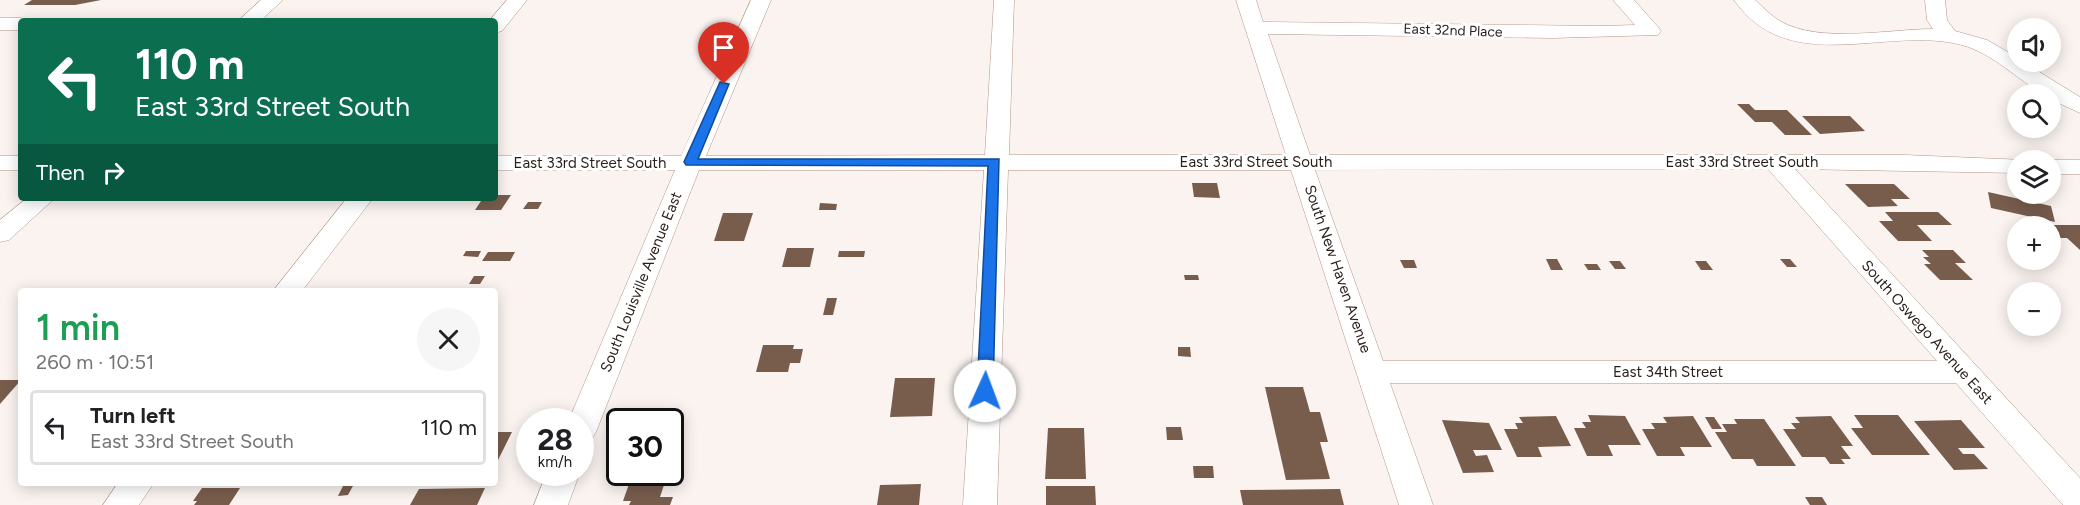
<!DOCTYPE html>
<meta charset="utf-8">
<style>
:root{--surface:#fff;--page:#f6f6f6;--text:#202124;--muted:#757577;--line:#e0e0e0}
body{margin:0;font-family:Figtree,sans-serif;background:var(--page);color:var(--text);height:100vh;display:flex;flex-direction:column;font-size:22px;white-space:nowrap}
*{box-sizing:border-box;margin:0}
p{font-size:20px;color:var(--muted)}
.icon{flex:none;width:33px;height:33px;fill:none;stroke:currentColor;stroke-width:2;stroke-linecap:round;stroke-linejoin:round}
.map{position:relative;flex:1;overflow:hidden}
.panel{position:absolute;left:18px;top:288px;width:480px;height:198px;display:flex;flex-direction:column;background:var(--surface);border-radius:6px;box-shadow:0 3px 15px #0003}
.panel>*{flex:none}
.guide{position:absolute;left:18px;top:18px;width:480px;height:183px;border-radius:6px;box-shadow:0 3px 15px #0003;background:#0b6e4f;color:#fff;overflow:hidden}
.buttons{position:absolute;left:2007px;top:18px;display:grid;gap:12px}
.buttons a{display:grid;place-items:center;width:54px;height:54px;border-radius:50%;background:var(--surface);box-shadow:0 3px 15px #0003;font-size:30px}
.speed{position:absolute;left:516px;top:408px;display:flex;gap:12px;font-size:30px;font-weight:700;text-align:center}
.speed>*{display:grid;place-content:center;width:78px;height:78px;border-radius:50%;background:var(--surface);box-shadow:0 3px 15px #0003;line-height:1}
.speed small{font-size:15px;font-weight:400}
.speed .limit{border:3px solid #111;border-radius:9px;background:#fff;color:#111}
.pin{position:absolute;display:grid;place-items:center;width:51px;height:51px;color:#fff;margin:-62px -26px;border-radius:50% 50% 50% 0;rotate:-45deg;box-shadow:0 0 6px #0007}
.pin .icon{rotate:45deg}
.me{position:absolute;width:66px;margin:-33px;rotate:2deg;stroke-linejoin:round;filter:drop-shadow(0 0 4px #0008)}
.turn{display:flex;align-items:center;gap:21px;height:126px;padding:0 18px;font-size:27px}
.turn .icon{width:78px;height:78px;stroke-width:2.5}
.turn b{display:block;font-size:42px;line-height:51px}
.then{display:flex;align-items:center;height:57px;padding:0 18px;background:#0003;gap:12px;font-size:22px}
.round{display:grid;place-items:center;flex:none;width:63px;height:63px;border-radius:32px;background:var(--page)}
.head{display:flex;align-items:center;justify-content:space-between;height:102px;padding:0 18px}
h1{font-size:36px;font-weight:600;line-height:45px;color:#1e9e55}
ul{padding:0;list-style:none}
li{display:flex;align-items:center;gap:18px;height:75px;margin:0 12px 9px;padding:0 6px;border:3px solid var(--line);border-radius:6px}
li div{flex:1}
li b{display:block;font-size:22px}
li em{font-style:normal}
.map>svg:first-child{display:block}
.building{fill:#785d4d}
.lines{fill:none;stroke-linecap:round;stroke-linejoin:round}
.minor-casing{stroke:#b39484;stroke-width:1}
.minor{fill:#fff;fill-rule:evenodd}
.route{fill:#1a73e8;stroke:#114b97;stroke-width:1.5}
.labels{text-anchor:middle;stroke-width:6;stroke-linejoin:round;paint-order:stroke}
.far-street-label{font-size:14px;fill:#2a1e18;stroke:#fff}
.street-label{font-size:15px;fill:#2a1e18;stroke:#fff}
</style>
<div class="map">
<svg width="2080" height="505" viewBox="0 0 2080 505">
<rect width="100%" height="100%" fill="#faf3f0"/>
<g class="building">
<polygon points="32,0 101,0 75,5 24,5"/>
<polygon points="1737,104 1749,104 1755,110 1787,110 1812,135 1785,135 1772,122 1755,122"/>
<polygon points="1802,116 1850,116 1865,131 1820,134"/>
<polygon points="1192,183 1217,183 1220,198 1194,197"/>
<polygon points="1845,184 1894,184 1910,199 1891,199 1898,206 1868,207"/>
<polygon points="1988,192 2051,206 2055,222 1991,208"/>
<polygon points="495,195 511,195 501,210 475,210 483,198 495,198"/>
<polygon points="528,202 542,202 538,209 523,209"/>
<polygon points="820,203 837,204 836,210 819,210"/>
<polygon points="1885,212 1938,212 1952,225 1917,225 1932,241 1898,241 1879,221 1893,221"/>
<polygon points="723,213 753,213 744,241 714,241"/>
<polygon points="2050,225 2080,225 2080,250 2067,238 2058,238 2050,232"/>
<polygon points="787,248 814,248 810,267 782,267"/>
<polygon points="1922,250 1953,250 1966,263 1955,263 1973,280 1940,280 1924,264 1931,264 1923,257 1929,257"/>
<polygon points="466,251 481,251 478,257 463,256"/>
<polygon points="839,251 865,251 864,257 838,257"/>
<polygon points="488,252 515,252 510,261 482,261"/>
<polygon points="1546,259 1557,259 1563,270 1551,270"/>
<polygon points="1780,259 1790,259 1797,267 1787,267"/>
<polygon points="1400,260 1414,260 1417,268 1404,268"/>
<polygon points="1609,261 1620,261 1626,269 1615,269"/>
<polygon points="1695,261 1706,261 1713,270 1701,270"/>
<polygon points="1584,264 1597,264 1601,270 1588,270"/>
<polygon points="1184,275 1198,275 1199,280 1185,280"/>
<polygon points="474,276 485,276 480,284 469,284"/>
<polygon points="827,298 837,298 833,315 823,315"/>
<polygon points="763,345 794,345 793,349 803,349 800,363 790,363 788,372 756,372"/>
<polygon points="1178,347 1190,347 1191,357 1178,356"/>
<polygon points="895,378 935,378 932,416 890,417"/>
<polygon points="0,380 21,380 0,404"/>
<polygon points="1265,387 1303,387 1310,412 1320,412 1328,442 1320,442 1330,479 1286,480"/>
<polygon points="1588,415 1625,416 1641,445 1608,445 1613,456 1587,456 1574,428 1586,428 1582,422 1591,422"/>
<polygon points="1854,415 1898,415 1930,455 1872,455 1851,428 1863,428"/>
<polygon points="1556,416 1571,446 1538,447 1542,457 1517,457 1504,429 1518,429 1515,423 1523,423 1519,417"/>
<polygon points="1693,416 1712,447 1680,447 1685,456 1657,456 1642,429 1655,429 1651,423 1667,423 1663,417"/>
<polygon points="1831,416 1853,446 1841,446 1851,459 1841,459 1845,464 1830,464 1825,457 1802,457 1783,429 1796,429 1791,423 1800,423 1795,417"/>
<polygon points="1705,417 1714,417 1722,429 1712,429"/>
<polygon points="1734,419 1764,419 1796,466 1757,466 1753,459 1732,459 1715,432 1727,432 1722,424 1737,424"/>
<polygon points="1442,420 1489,423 1502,450 1473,450 1476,456 1487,455 1494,472 1463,473"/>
<polygon points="1961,420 1985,448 1958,448 1963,454 1974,454 1988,469 1954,470 1914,421"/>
<polygon points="1166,427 1181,427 1183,440 1167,440"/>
<polygon points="1048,428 1084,428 1086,479 1045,479"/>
<polygon points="495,432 512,432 495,466"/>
<polygon points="1193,466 1213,466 1214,478 1194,478"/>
<polygon points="344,484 354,484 348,495 338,496"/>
<polygon points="629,484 664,485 660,497 673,497 670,505 629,505 631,501 623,501"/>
<polygon points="921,484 919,505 877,505 880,485"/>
<polygon points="1046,486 1095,486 1096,505 1046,505"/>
<polygon points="202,488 240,488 229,505 194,505 197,501 193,501"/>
<polygon points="485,488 477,505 410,505 419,489"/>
<polygon points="1340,489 1344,505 1243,505 1240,490"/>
<polygon points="1805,497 1822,497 1827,505 1810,505"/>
</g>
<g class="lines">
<defs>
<g id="minor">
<polygon points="261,0 283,0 260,21 238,21"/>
<polygon points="507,0 527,0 502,31 495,33 495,21 489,21"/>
<path d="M 751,0 L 771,0 L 706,156 L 985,155 L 994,0 L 1014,0 L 1009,155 L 1286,155 L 1236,0 L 1256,0 L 1263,22 L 1601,26 L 1635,25 L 1613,0 L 1634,0 L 1658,27 L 1661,31 L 1658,35 L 1552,38 L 1268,34 L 1310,155 L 1905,155 L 2025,160 L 2018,160 L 2018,173 L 1795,169 L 2080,478 L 2080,505 L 2063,505 L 1956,383 L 1390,383 L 1433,505 L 1399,505 L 1291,170 L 1008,170 L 997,505 L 963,505 L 984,170 L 699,170 L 596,432 L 591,440 L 580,444 L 580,422 L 568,422 L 675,170 L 495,170 L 495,156 L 681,156 ZM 1768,169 L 1937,361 L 1383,361 L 1315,170 Z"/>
<path d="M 1734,0 L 1755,0 C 1763,7 1771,16 1780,21 C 1819,44 1890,29 1933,29 L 1927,20 L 1925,0 L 1945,0 L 1947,20 L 1955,31 L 1987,40 L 2018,58 L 2018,62 L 2023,62 L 2080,97 L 2080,113 L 2050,99 L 2050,94 L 2043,94 C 2017,79 1992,53 1962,45 C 1887,25 1789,79 1734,0 Z"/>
<polygon points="0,18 21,18 29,21 21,21 21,30 0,30"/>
<rect x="0" y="156" width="21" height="14"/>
<polygon points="2047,160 2080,160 2080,174 2050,174 2050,160"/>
<polygon points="27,198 55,198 9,240 0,242 0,220"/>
<polygon points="347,198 373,198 302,291 273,291"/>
<polygon points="547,472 580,472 568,505 534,505"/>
<polygon points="118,483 154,483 139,505 103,505"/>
</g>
</defs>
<use href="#minor" class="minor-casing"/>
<use href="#minor" class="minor"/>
</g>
<polygon class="route" points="720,82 729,84 698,159 999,159 993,391 991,395 985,396 977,391 988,166 686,165 684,162"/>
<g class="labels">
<g class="far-street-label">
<text transform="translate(1453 30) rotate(2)" y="5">East 32nd Place</text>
</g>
<g class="street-label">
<text x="1256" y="167">East 33rd Street South</text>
<text x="1742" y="167">East 33rd Street South</text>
<text x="590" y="168">East 33rd Street South</text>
<text transform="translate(1338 269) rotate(71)" y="5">South New Haven Avenue</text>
<text transform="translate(641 282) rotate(-68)" y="5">South Louisville Avenue East</text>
<text transform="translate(1927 332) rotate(48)" y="5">South Oswego Avenue East</text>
<text x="1668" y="377">East 34th Street</text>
</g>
</g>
</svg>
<div class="buttons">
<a><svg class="icon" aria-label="sound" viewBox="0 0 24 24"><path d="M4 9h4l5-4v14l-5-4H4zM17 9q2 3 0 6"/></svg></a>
<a><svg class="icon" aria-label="search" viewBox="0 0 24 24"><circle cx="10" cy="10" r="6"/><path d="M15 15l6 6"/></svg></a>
<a><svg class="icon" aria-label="layers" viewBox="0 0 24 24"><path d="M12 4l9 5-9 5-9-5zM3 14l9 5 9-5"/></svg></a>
<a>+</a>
<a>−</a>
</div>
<div class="speed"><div>28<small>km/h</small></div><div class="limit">30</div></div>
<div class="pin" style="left:724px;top:84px;background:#d93025"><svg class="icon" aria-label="arrive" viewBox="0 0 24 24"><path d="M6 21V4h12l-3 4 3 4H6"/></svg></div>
<svg class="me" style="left:985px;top:391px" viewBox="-20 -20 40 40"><circle r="19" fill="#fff"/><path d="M0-13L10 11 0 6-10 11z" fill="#1a73e8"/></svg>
<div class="guide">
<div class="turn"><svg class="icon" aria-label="left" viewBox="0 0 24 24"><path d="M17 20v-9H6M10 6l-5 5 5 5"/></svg><div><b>110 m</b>East 33rd Street South</div></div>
<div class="then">Then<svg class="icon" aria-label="right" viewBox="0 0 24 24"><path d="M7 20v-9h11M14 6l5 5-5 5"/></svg></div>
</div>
<section class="panel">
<div class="head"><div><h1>1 min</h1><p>260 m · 10:51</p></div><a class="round"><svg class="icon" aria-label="close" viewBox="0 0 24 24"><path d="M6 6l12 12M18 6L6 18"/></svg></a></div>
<ul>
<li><svg class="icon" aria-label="left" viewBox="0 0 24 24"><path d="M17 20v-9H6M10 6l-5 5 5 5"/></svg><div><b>Turn left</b><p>East 33rd Street South</p></div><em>110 m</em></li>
</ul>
</section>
</div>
